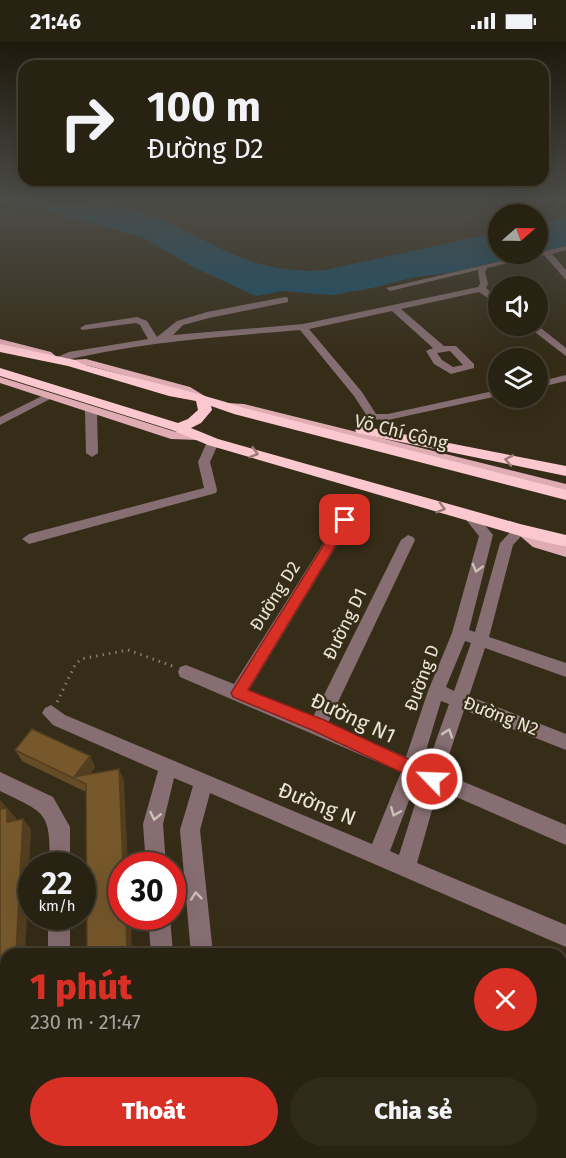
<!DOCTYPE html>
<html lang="vi">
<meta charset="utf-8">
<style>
:root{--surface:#282212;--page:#302a1b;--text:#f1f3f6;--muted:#a5a49f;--line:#443f32;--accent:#d93025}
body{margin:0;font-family:"Fira Sans",sans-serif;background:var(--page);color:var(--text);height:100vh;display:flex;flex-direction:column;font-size:22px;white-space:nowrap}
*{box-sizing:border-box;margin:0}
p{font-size:20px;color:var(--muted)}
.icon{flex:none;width:33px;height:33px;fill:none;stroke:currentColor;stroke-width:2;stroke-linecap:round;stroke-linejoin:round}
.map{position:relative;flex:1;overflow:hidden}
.details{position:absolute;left:0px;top:906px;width:567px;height:210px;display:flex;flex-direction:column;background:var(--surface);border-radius:18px 18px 0 0;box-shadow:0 6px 24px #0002,0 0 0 2px var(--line)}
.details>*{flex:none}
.guide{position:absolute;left:18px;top:18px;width:531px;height:126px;border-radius:18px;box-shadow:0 6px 24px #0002,0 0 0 2px var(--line);background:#282212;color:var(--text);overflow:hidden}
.needle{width:39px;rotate:70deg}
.buttons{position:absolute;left:488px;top:162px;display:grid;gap:12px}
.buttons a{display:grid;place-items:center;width:60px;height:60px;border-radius:50%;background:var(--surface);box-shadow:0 6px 24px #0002,0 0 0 2px var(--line);font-size:30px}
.speed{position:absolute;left:18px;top:810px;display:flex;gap:12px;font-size:30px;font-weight:700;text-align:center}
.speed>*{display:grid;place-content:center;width:78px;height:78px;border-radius:50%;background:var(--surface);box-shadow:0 6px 24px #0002,0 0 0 2px var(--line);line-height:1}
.speed small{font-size:15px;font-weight:400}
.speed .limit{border:9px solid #d22;background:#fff;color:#111}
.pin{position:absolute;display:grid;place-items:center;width:51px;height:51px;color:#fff;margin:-26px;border-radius:12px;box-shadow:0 3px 9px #0006}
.me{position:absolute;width:66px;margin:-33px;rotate:294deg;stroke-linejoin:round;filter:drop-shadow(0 0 4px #0008)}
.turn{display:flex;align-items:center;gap:21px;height:126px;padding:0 30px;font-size:27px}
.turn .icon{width:78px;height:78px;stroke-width:2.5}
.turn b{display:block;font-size:42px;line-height:51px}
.round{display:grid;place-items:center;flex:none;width:63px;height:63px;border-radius:32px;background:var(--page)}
.overview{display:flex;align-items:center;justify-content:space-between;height:102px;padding:0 30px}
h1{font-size:36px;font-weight:800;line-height:45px;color:var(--accent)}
.primary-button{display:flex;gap:12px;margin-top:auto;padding:12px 30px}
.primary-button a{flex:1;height:69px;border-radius:36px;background:var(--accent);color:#fff;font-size:24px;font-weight:800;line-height:69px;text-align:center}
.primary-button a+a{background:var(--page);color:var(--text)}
.status{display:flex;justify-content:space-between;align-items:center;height:42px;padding:0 30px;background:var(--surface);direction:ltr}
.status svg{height:16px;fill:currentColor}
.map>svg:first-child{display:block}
.water{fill:#16516c}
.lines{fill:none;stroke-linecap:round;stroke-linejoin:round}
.path{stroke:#847d6b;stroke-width:3;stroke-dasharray:1.5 5;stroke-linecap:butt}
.minor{fill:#876e72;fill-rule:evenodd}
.major{fill:#e0acb4;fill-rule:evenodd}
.highway{fill:#fcc8d0;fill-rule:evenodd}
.wall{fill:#664c26}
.shaded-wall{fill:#533e1f}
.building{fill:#77582c;stroke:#533e1f;stroke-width:1.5}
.oneway{stroke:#997a74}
.oneway2{stroke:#cdc1b9}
.route{fill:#d93025;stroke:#8d1f18;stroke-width:1.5}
.labels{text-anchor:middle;stroke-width:4.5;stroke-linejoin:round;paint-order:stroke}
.street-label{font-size:18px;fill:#ebe5d8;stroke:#362d18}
.near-street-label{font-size:21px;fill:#ebe5d8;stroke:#362d18}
</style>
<div class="status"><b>21:46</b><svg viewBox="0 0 49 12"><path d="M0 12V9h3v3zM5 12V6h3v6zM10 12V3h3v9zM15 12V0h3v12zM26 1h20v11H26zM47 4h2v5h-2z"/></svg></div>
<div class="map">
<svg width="566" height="1116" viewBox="0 0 566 1116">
<rect width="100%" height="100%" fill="#362d18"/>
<g class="water">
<path d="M 8,158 C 57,158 103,154 149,173 C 214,199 251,234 326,228 L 498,190 L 498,212 L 531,212 L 448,231 L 415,235 L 372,246 L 333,253 L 283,249 L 256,254 L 195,226 L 142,195 Z"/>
<polygon points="566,175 566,204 537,210 537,181"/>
</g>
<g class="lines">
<polyline class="path" points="57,660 75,623 81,617 128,608 175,625"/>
<g class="minor">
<path d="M 566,204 L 566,208 L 552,212 L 566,228 L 566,238 L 544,213 L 487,226 L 485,230 L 488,242 L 486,246 L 498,256 L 498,263 L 479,250 L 401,267 L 444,304 L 456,304 L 474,322 L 474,326 L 451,332 L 434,322 L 426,309 L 433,306 L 392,269 L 309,287 L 362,350 L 376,372 L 388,372 L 498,348 L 498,354 L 388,378 L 369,377 L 354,354 L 300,288 C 218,295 135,300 55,321 L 50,318 L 69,310 L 148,297 L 140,283 L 136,281 L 82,288 L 80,286 L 85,283 L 137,275 L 147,279 L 157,295 L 177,279 L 207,270 L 285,255 L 288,256 L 288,260 L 209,276 L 183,283 L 173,293 L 303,282 L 478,245 L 480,242 L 478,228 L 390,249 L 386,246 ZM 450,309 L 463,323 L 453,325 L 442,318 L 437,311 Z"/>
<polygon points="537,283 566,306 566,314 527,284"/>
<polygon points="566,333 566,339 537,346 537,340"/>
<polygon points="48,351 52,352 52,356 0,383 0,375"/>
<polygon points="91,366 97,369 98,411 92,415 86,411 85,369"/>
<polygon points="213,396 219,400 210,420 217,448 216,451 29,502 22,497 29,492 204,446 198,420 207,400"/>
<path d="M 470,469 L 475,471 L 493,493 L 469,588 L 475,590 L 500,501 L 515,485 L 525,485 L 527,488 L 513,503 L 489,595 L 566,621 L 566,635 L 485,606 L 469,654 L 566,692 L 566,708 L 464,668 L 443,731 L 566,783 L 566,803 L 438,747 L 417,821 L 566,883 L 566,905 L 210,751 L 200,788 L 213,912 L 191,912 L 180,788 L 193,744 L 174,736 L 163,782 L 166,824 L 146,824 L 143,782 L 158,729 L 53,683 L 42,671 L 45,666 L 51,663 L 65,673 L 372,802 L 401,730 L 180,635 L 178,630 L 180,625 L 186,623 L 234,642 L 340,475 L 350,475 L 352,478 L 249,648 L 313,675 L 401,498 L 408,493 L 413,495 L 415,498 L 328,681 L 406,715 L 428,649 L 452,591 L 479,494 L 463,474 ZM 465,599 L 471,601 L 454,649 L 446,645 ZM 441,659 L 449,662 L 427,724 L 422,722 ZM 417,737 L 422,740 L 399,813 L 390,809 Z"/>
<path d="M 0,730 L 53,755 L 70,785 L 70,824 L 50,824 C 50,769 47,772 0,749 Z"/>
<rect x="48" y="874" width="22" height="38"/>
<polygon points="148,874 170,874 173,912 151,912"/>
<polygon points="162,1110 188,1110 189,1116 163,1116"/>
<polygon points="209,1110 235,1110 236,1116 210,1116"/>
</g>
<g class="major">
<polygon points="0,297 51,310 60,318 51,320 43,314 0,303"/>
<polygon points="86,317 190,345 208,356 202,359 182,349 86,323 71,324 66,321 71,318"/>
<polygon points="0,335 176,390 198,390 204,394 198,398 171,397 0,341"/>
<polygon points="227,361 244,362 566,442 566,450 244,368 223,366 223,362"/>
<polygon points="520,483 543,498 566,505 566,515 533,505 513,488"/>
</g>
<g class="highway">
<path d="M 0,302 L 75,318 L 82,322 C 136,337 191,348 244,366 L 566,448 L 566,458 L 234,372 L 211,364 L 212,368 L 201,381 L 191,386 L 218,397 L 520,482 L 566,493 L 566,505 L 520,494 L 208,403 L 172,388 L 0,334 L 0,326 L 178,381 L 188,377 L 198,368 L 196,359 L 169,354 L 68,324 L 0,310 Z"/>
<polygon points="362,384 566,424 566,434 357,391 355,388"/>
</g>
</g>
<g class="wall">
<polygon points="15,708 90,714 95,725 90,732 124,738 86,750 22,719"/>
<polygon points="0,758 6,766 16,776 15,778 31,787 6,1110 81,1110 58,1116 0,1116"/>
</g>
<g class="shaded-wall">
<polygon points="90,714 95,725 84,741 74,735"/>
<polygon points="119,727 124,738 128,824 123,824"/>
<polygon points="0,758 6,765 6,778 0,772"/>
<polygon points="7,766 16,776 15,790 7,780"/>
<polygon points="23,777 31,787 25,912 16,912"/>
<polygon points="126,874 131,874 132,912 127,912"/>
</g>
<g class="building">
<polygon points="32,687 90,714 74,735 119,727 123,824 122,824 122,874 126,874 127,912 87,912 86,742 15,708"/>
<polygon points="7,766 7,780 23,777 16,912 6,912 6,1110 75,1110 51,1116 0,1116 0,767"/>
</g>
<defs><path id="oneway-chevron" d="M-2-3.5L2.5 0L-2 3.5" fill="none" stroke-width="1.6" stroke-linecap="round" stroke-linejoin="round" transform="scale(1.5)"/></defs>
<g class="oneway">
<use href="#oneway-chevron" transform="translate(254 411) rotate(16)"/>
<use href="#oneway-chevron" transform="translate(509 418) rotate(-169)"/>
<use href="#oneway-chevron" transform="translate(441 466) rotate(16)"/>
</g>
<g class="oneway2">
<use href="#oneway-chevron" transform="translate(477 526) rotate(105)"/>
<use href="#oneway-chevron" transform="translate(448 691) rotate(-71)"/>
<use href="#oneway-chevron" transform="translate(395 770) rotate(112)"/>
<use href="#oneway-chevron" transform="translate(155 774) rotate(103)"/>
<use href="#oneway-chevron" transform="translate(196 854) rotate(-96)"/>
</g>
<linearGradient id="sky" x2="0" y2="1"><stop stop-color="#1e190d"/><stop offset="0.5" stop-color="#4c4c48"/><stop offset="1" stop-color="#4c4c48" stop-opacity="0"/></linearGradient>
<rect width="566" height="315" fill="url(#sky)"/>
<polygon class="route" points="345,473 351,478 248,648 324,678 438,731 441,737 438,743 432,745 312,688 233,655 231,651 341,475"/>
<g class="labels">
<g class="street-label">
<text transform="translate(401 390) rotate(14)" y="6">Võ Chí Công</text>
<text transform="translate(275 554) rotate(-58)" y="6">Đường D2</text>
<text transform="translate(345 582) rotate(-64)" y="6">Đường D1</text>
<text transform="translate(422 636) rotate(-70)" y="6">Đường D</text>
<text transform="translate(501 674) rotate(21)" y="6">Đường N2</text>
</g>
<g class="near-street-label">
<text transform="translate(353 676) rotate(25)" y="7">Đường N1</text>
<text transform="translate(317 762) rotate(22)" y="7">Đường N</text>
</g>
</g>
</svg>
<div class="buttons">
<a><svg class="needle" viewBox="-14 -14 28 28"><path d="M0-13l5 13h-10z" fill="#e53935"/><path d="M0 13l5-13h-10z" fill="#a5a49f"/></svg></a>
<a><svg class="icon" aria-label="sound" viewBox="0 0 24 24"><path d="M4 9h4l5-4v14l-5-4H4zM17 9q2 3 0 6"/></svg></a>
<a><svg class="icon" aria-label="layers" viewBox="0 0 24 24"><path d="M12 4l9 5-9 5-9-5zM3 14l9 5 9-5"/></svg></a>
</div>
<div class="speed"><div>22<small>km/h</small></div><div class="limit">30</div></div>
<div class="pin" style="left:345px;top:478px;background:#d93025"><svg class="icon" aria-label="arrive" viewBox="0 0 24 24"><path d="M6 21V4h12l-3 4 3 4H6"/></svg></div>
<svg class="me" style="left:432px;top:737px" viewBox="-20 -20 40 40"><circle r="17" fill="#d93025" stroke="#fff" stroke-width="3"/><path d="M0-11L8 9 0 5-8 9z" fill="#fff"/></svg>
<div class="guide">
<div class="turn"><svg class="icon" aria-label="right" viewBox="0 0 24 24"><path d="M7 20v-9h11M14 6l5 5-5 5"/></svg><div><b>100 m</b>Đường D2</div></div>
</div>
<section class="details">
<div class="overview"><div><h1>1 phút</h1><p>230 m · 21:47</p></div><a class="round" style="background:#d93025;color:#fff"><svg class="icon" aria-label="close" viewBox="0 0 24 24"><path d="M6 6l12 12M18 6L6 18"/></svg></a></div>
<div class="primary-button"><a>Thoát</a><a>Chia sẻ</a></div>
</section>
</div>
